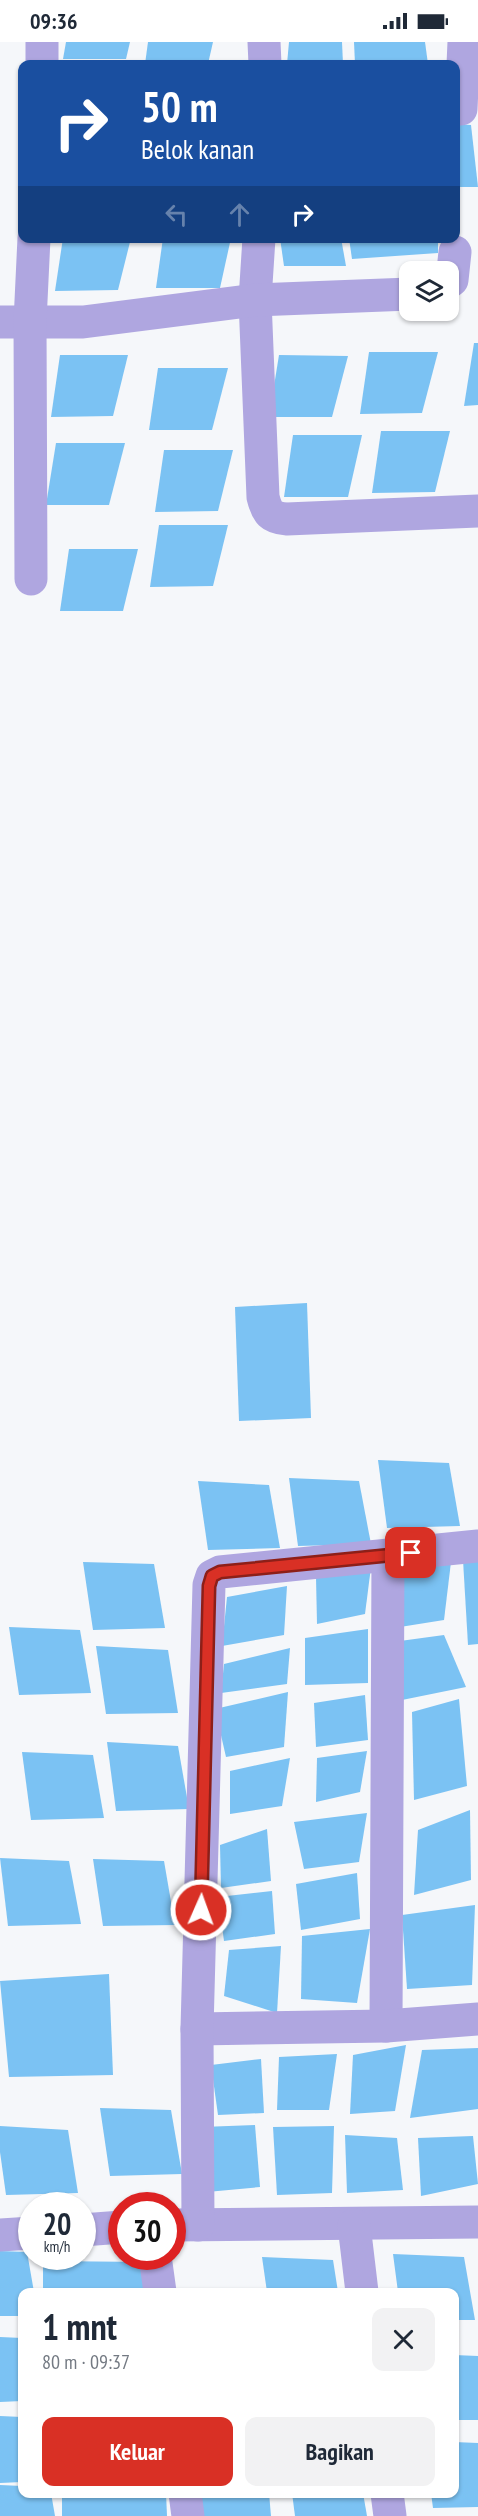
<!DOCTYPE html>
<html lang="id">
<meta charset="utf-8">
<style>
:root{--surface:#fff;--page:#f2f2f3;--text:#1f2937;--muted:#747a83;--accent:#d93025}
body{margin:0;font-family:"PT Sans Narrow",sans-serif;background:var(--page);color:var(--text);height:100vh;display:flex;flex-direction:column;font-size:22px;white-space:nowrap}
*{box-sizing:border-box;margin:0}
p{font-size:20px;color:var(--muted)}
.icon{flex:none;width:33px;height:33px;fill:none;stroke:currentColor;stroke-width:2;stroke-linecap:round;stroke-linejoin:round}
.map{position:relative;flex:1;overflow:hidden}
.panel{position:absolute;left:18px;top:2246px;width:441px;height:210px;display:flex;flex-direction:column;background:var(--surface);border-radius:12px;box-shadow:0 2px 4px #0004}
.panel>*{flex:none}
.top-card{position:absolute;left:18px;top:18px;width:442px;height:183px;border-radius:12px;box-shadow:0 2px 4px #0004;background:#1a4fa0;color:#fff;overflow:hidden}
.tools{position:absolute;left:399px;top:219px;display:grid;gap:12px}
.tools a{display:grid;place-items:center;width:60px;height:60px;border-radius:12px;background:var(--surface);box-shadow:0 2px 4px #0004;font-size:30px}
.speed{position:absolute;left:18px;top:2150px;display:flex;gap:12px;font-size:30px;font-weight:700;text-align:center}
.speed>*{display:grid;place-content:center;width:78px;height:78px;border-radius:50%;background:var(--surface);box-shadow:0 2px 4px #0004;line-height:1}
.speed small{font-size:15px;font-weight:400}
.speed .limit{border:9px solid #d22;background:#fff;color:#111}
.pin{position:absolute;display:grid;place-items:center;width:51px;height:51px;color:#fff;margin:-26px;border-radius:12px;box-shadow:0 3px 9px #0006}
.me{position:absolute;width:66px;margin:-33px;rotate:2deg;stroke-linejoin:round;filter:drop-shadow(0 0 4px #0008)}
.turn{display:flex;align-items:center;gap:21px;height:126px;padding:0 24px;font-size:27px}
.turn .icon{width:78px;height:78px;stroke-width:2.5}
.turn b{display:block;font-size:42px;line-height:51px}
.lanes{display:flex;align-items:center;height:57px;padding:0 24px;background:#0003;justify-content:center;gap:30px;direction:ltr}
.lanes .off{opacity:.35}
.round{display:grid;place-items:center;flex:none;width:63px;height:63px;border-radius:12px;background:var(--page)}
.head{display:flex;align-items:center;justify-content:space-between;height:102px;padding:0 24px}
h1{font-size:36px;font-weight:700;line-height:45px}
.action{display:flex;gap:12px;margin-top:auto;padding:12px 24px}
.action a{flex:1;height:69px;border-radius:12px;background:var(--accent);color:#fff;font-size:24px;font-weight:700;line-height:69px;text-align:center}
.action a+a{background:var(--page);color:var(--text)}
.status{display:flex;justify-content:space-between;align-items:center;height:42px;padding:0 30px;background:var(--surface);direction:ltr}
.status svg{height:16px;fill:currentColor}
.map>svg:first-child{display:block}
.building{fill:#7bc2f3}
.lines{fill:none;stroke-linecap:round;stroke-linejoin:round}
.minor{stroke:#afa6e0;stroke-width:33}
.route-casing{stroke:#8d1f18;stroke-width:15}
.route{stroke:#d93025;stroke-width:10}
</style>
<div class="status"><b>09:36</b><svg viewBox="0 0 49 12"><path d="M0 12V9h3v3zM5 12V6h3v6zM10 12V3h3v9zM15 12V0h3v12zM26 1h20v11H26zM47 4h2v5h-2z"/></svg></div>
<div class="map">
<svg width="478" height="2474" viewBox="0 0 478 2474">
<rect width="100%" height="100%" fill="#f5f7fa"/>
<g class="building">
<polygon points="66,0 130,0 126,17 63,17"/>
<polygon points="148,0 213,0 208,22 145,22"/>
<polygon points="289,0 342,0 343,22 287,22"/>
<polygon points="354,0 425,0 428,22 355,22"/>
<polygon points="456,82 471,83 478,145 456,145"/>
<polygon points="63,196 131,196 118,248 55,249"/>
<polygon points="163,196 231,196 220,246 156,246"/>
<polygon points="280,196 341,196 346,224 284,224"/>
<polygon points="349,196 438,196 438,211 352,217"/>
<polygon points="474,301 478,301 478,363 464,364"/>
<polygon points="369,310 438,310 422,371 360,372"/>
<polygon points="60,313 128,313 113,374 51,375"/>
<polygon points="279,313 348,314 332,375 269,375"/>
<polygon points="158,326 228,326 212,388 149,388"/>
<polygon points="381,389 450,389 435,450 372,451"/>
<polygon points="293,393 362,393 348,455 284,455"/>
<polygon points="56,401 125,401 109,463 46,463"/>
<polygon points="164,408 233,408 218,469 155,470"/>
<polygon points="159,483 228,483 213,544 150,545"/>
<polygon points="69,507 138,507 123,569 60,569"/>
<polygon points="307,1261 311,1376 239,1379 235,1265"/>
<polygon points="378,1418 449,1421 460,1484 387,1486"/>
<polygon points="289,1436 359,1439 371,1502 298,1504"/>
<polygon points="198,1439 269,1443 280,1506 208,1508"/>
<polygon points="478,1517 478,1602 468,1603 463,1518"/>
<polygon points="83,1520 154,1522 165,1586 93,1588"/>
<polygon points="451,1520 444,1578 400,1585 397,1524"/>
<polygon points="371,1525 365,1572 317,1582 316,1535"/>
<polygon points="287,1544 284,1593 222,1604 227,1555"/>
<polygon points="9,1585 80,1588 91,1651 19,1653"/>
<polygon points="368,1587 368,1641 305,1643 305,1596"/>
<polygon points="444,1593 466,1645 402,1658 400,1599"/>
<polygon points="96,1604 168,1608 178,1671 106,1672"/>
<polygon points="290,1606 287,1642 221,1651 224,1622"/>
<polygon points="288,1650 284,1705 226,1715 215,1667"/>
<polygon points="365,1653 368,1698 316,1705 314,1661"/>
<polygon points="459,1657 467,1744 414,1758 412,1670"/>
<polygon points="107,1700 178,1704 189,1767 116,1769"/>
<polygon points="367,1709 360,1750 316,1760 317,1716"/>
<polygon points="22,1710 93,1713 104,1776 31,1778"/>
<polygon points="290,1716 282,1764 230,1772 230,1729"/>
<polygon points="470,1768 471,1838 414,1853 418,1788"/>
<polygon points="367,1771 359,1820 304,1827 294,1780"/>
<polygon points="267,1787 271,1839 221,1846 220,1803"/>
<polygon points="0,1816 69,1819 81,1882 8,1884"/>
<polygon points="93,1817 164,1819 175,1883 103,1884"/>
<polygon points="357,1831 360,1877 301,1888 296,1842"/>
<polygon points="272,1849 275,1892 224,1899 218,1855"/>
<polygon points="475,1863 472,1943 407,1947 402,1873"/>
<polygon points="370,1887 357,1961 301,1957 302,1894"/>
<polygon points="281,1904 277,1971 224,1954 229,1908"/>
<polygon points="109,1932 113,2033 9,2035 0,1939"/>
<polygon points="406,2003 395,2069 350,2072 353,2013"/>
<polygon points="478,2006 478,2067 410,2076 422,2008"/>
<polygon points="337,2012 329,2068 277,2068 279,2015"/>
<polygon points="261,2017 264,2071 218,2073 211,2023"/>
<polygon points="100,2066 171,2068 182,2132 110,2134"/>
<polygon points="255,2083 260,2145 207,2150 202,2085"/>
<polygon points="0,2084 68,2088 78,2151 6,2153 0,2110"/>
<polygon points="334,2084 332,2151 277,2153 273,2085"/>
<polygon points="345,2093 397,2096 403,2148 347,2151"/>
<polygon points="473,2094 478,2142 421,2154 418,2096"/>
<polygon points="0,2209 27,2210 34,2250 22,2250 22,2274 0,2274"/>
<polygon points="393,2212 464,2215 475,2278 454,2278 454,2250 398,2250"/>
<polygon points="262,2215 333,2218 338,2250 267,2250"/>
<polygon points="43,2219 148,2220 148,2250 43,2250"/>
<polygon points="0,2295 22,2296 22,2359 0,2360"/>
<polygon points="454,2313 478,2314 478,2378 454,2378"/>
<polygon points="0,2374 22,2375 22,2440 0,2441"/>
<polygon points="454,2400 478,2401 478,2465 433,2466 431,2451 454,2451"/>
<polygon points="0,2443 22,2444 22,2451 51,2451 55,2474 0,2474"/>
<polygon points="62,2451 166,2451 167,2474 62,2474"/>
<polygon points="191,2451 269,2451 271,2474 193,2474"/>
<polygon points="292,2451 363,2451 367,2474 295,2474"/>
</g>
<g class="lines">
<g class="minor">
<polyline points="264,0 265,22"/>
<polyline points="42,22 42,0"/>
<polyline points="461,67 464,0"/>
<path d="M 259,196 L 255,258 L 263,455 C 267,471 271,476 287,477 L 478,469"/>
<polyline points="448,241 452,238 455,210"/>
<polyline points="0,280 83,280 255,258 410,252"/>
<polyline points="31,537 30,280 34,196"/>
<polyline points="386,1984 388,1513"/>
<polyline points="197,1987 386,1984 478,1977"/>
<polyline points="172,2183 478,2180"/>
<polyline points="198,2183 197,1987 209,1543 212,1534 220,1530 478,1504"/>
<polyline points="354,2183 362,2250"/>
<polyline points="82,2188 122,2185"/>
<polyline points="0,2193 32,2191"/>
<polyline points="155,2214 160,2250"/>
<polyline points="185,2451 188,2474"/>
<polyline points="387,2451 390,2474"/>
</g>
</g>
<g class="lines">
<defs>
<polyline id="route" points="201,1868 209,1544 212,1534 220,1530 411,1511"/>
</defs>
<use href="#route" class="route-casing"/>
<use href="#route" class="route"/>
</g>
</svg>
<div class="tools">
<a><svg class="icon" aria-label="layers" viewBox="0 0 24 24"><path d="M12 4l9 5-9 5-9-5zM3 14l9 5 9-5"/></svg></a>
</div>
<div class="speed"><div>20<small>km/h</small></div><div class="limit">30</div></div>
<div class="pin" style="left:411px;top:1511px;background:#d93025"><svg class="icon" aria-label="arrive" viewBox="0 0 24 24"><path d="M6 21V4h12l-3 4 3 4H6"/></svg></div>
<svg class="me" style="left:201px;top:1868px" viewBox="-20 -20 40 40"><circle r="17" fill="#d93025" stroke="#fff" stroke-width="3"/><path d="M0-11L8 9 0 5-8 9z" fill="#fff"/></svg>
<div class="top-card">
<div class="turn"><svg class="icon" aria-label="right" viewBox="0 0 24 24"><path d="M7 20v-9h11M14 6l5 5-5 5"/></svg><div><b>50 m</b>Belok kanan</div></div>
<div class="lanes"><svg class="icon off" aria-label="left" viewBox="0 0 24 24"><path d="M17 20v-9H6M10 6l-5 5 5 5"/></svg><svg class="icon off" aria-label="ahead" viewBox="0 0 24 24"><path d="M12 20V5M6 11l6-6 6 6"/></svg><svg class="icon" aria-label="right" viewBox="0 0 24 24"><path d="M7 20v-9h11M14 6l5 5-5 5"/></svg></div>
</div>
<section class="panel">
<div class="head"><div><h1>1 mnt</h1><p>80 m · 09:37</p></div><a class="round"><svg class="icon" aria-label="close" viewBox="0 0 24 24"><path d="M6 6l12 12M18 6L6 18"/></svg></a></div>
<div class="action"><a>Keluar</a><a>Bagikan</a></div>
</section>
</div>
